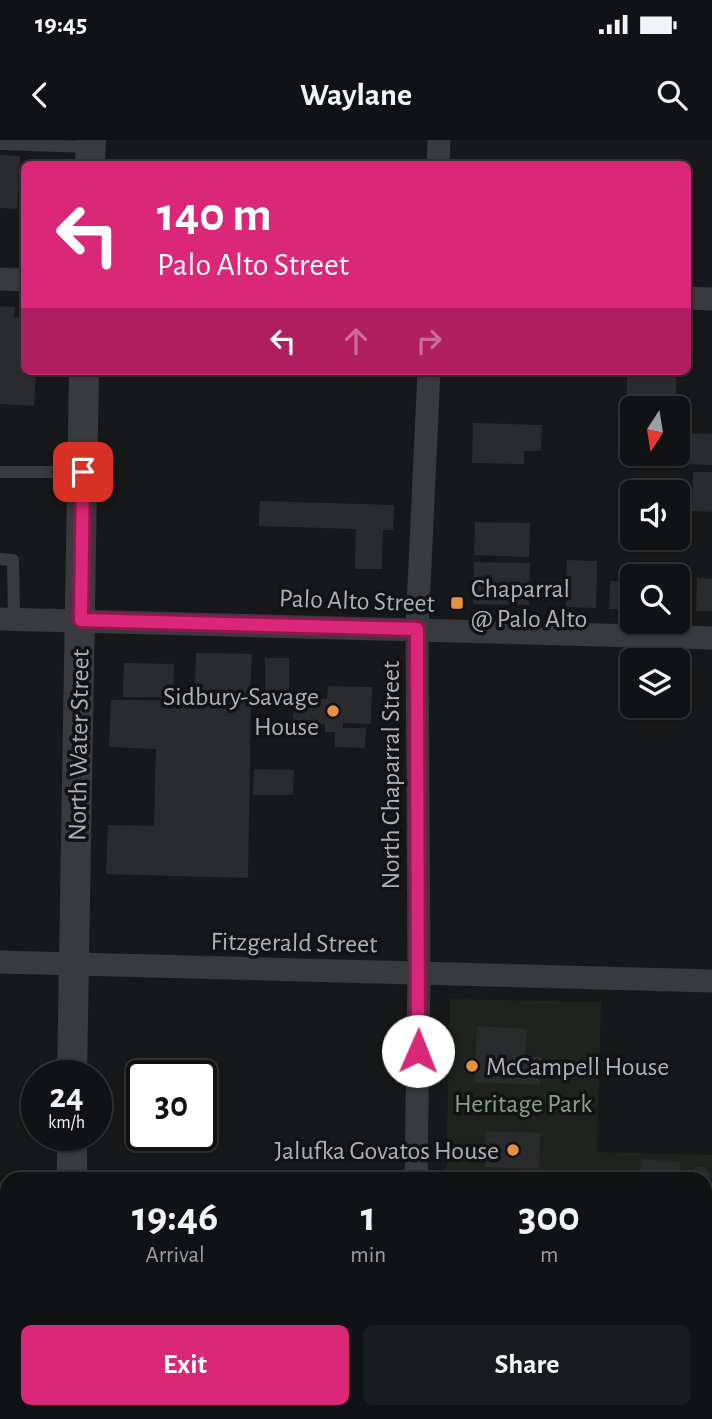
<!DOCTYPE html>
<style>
:root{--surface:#111213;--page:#1a1b1c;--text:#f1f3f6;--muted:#9c9ea0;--line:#303233;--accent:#db2777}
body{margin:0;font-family:"Alegreya Sans",sans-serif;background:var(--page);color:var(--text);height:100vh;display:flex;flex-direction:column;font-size:26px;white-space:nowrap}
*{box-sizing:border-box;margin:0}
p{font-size:23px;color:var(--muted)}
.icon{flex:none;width:38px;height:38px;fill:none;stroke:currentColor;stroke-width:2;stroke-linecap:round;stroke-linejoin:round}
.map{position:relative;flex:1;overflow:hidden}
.side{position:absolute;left:0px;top:1032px;width:712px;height:247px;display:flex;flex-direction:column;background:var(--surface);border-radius:21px 21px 0 0;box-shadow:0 2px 5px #0004,0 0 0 2px var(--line)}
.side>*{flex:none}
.hud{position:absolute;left:21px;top:21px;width:670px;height:214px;border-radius:10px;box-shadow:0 2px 5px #0004,0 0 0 2px var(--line);background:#db2777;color:#fff;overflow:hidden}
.needle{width:46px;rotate:192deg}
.tools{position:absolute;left:620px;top:256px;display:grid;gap:14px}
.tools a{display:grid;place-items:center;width:70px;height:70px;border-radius:10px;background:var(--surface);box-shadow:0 2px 5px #0004,0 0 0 2px var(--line);font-size:35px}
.speed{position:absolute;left:21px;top:920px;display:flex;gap:14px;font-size:35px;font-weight:700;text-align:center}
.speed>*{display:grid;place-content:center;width:91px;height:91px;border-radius:50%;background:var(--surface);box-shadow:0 2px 5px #0004,0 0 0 2px var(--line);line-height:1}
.speed small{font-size:18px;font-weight:400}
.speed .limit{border:4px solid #111;border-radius:10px;background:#fff;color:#111}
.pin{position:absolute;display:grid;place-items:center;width:60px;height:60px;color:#fff;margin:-30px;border-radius:14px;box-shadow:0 4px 10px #0006}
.me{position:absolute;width:77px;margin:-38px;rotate:1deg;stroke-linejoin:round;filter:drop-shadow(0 0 5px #0008)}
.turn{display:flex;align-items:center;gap:24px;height:147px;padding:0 21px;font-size:32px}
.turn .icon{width:91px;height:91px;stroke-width:2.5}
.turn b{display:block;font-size:49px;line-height:60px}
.lanes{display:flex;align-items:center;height:66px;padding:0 21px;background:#0003;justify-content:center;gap:35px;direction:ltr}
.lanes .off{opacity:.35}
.eta{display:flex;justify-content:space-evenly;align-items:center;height:119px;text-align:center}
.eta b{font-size:42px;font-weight:700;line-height:49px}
.primary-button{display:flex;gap:14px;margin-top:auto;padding:14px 21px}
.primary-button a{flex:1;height:80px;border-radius:10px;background:var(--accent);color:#fff;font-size:28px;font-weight:700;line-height:80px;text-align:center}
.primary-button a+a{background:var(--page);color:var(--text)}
.status{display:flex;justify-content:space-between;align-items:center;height:49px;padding:0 35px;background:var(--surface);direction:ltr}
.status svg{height:19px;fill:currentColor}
header{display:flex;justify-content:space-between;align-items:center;height:91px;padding:0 21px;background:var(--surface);font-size:32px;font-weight:700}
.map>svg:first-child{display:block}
.green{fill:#1e241d}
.building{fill:#2a2b2d}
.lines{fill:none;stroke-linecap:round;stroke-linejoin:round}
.service{stroke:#383a3e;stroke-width:12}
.minor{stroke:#383a3e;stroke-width:23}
.tertiary{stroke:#383a3e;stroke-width:30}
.route-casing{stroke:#8e194d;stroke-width:18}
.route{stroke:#db2777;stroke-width:12}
.poi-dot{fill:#e69042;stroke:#121314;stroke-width:2.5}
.labels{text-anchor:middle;stroke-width:7;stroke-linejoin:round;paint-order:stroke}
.poi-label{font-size:26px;fill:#aab1b8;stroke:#121314;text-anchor:start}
.street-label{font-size:26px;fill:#aab1b8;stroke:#121314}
.park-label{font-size:26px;fill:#87a283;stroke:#121314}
</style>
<div class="status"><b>19:45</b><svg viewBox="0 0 49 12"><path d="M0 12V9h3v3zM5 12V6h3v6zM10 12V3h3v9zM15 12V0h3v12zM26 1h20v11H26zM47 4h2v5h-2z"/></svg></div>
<header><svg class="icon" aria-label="back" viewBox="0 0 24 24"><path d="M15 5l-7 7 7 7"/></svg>Waylane<svg class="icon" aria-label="search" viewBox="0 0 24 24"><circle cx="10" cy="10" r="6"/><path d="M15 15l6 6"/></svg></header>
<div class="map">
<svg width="712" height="1279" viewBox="0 0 712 1279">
<rect width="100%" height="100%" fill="#171819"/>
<polygon class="green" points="450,859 601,862 597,1012 712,1015 712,1279 440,1279 440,1272 705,1272 705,1040 446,1039"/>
<g class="building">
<polygon points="0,15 20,16 17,69 0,68"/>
<polygon points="0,166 15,167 14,177 24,178 24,231 36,231 34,266 0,264"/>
<rect x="627" y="235" width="49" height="20"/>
<polygon points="473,283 542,285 541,311 524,311 524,324 472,323"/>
<polygon points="679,293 712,294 712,325 678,324"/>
<polygon points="693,332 712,332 712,372 692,371"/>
<polygon points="260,361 394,365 393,390 383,390 382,429 355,429 356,389 259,386"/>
<polygon points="475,382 530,383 529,417 474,415"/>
<polygon points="567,420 597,421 596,468 566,467"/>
<polygon points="474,422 530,423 529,465 473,464"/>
<polygon points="697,438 712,439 712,471 696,471"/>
<polygon points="610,441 631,441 630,469 609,469"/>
<polygon points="196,513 252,514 250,559 195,557"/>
<polygon points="265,518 289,518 289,553 265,552"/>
<polygon points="124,523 174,524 173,557 123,557"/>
<polygon points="328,546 372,547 371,584 343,583 343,588 366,588 365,608 335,607 335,592 325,592 325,584 293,583 294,557 327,559"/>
<polygon points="111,560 251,561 248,738 106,734 108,685 154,686 156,609 109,607"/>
<polygon points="254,629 294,630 293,655 253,655"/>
<polygon points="477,886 527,889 525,916 542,917 540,945 474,942"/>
<polygon points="486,991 540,993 539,1029 485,1027"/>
<polygon points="641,1019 680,1022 679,1040 639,1040"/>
<polygon points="696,1027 704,1027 710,1033 710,1041 705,1047 705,1040 691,1040 691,1033"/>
<polygon points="705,1055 712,1056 712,1084 705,1084"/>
<polygon points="705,1170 712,1170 712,1192 705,1191"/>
<rect x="474" y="1272" width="45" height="7"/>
<polygon points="572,1272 611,1272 611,1279 572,1276"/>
</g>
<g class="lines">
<g class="service">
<polyline points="0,4 90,7"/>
<polyline points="0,332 82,332"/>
<polyline points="0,419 13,420 14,479"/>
</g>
<g class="minor">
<polyline points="438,24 439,0"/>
<polyline points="0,139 24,140"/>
<polyline points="688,158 712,159"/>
<polyline points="0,479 712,498"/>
<polyline points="0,822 712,841"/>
<polyline points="416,1040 419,833 417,489 429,231"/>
<polyline points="0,1163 7,1163"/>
<polyline points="410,1279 410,1272"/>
</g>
<g class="tertiary">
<polyline points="90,24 91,0"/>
<polyline points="72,936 84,231"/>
<polyline points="72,1040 72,996"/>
</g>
</g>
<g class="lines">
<defs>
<polyline id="route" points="83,332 81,480 417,489 418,911"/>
</defs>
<use href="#route" class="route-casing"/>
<use href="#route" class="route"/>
</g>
<g class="poi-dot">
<rect x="450" y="456" width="14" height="14" rx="3.5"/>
<circle cx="333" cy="571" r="7"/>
<circle cx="472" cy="926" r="7"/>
<circle cx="513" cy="1010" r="7"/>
</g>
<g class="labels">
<g class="poi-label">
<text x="471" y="457">Chaparral<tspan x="471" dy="30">@ Palo Alto</tspan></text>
<text x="319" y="565" text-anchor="end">Sidbury-Savage<tspan x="319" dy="30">House</tspan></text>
<text x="486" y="935">McCampell House</text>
<text x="499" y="1019" text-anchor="end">Jalufka Govatos House</text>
</g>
<g class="street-label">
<text transform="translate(357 460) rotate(2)" y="9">Palo Alto Street</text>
<text transform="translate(78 605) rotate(-89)" y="9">North Water Street</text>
<text transform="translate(390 635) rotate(-90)" y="9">North Chaparral Street</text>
<text transform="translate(294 802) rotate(1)" y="9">Fitzgerald Street</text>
</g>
<g class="park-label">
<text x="523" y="972">Heritage Park</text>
</g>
</g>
</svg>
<div class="tools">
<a><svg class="needle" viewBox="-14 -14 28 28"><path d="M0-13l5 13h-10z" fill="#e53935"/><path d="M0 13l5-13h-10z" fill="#9c9ea0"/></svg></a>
<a><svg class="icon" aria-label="sound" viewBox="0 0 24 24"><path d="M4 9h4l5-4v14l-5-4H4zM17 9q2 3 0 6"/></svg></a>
<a><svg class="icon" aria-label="search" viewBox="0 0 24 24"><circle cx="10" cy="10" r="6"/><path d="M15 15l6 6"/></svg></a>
<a><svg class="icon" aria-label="layers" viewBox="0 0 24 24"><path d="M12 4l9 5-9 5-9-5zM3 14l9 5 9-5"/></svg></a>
</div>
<div class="speed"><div>24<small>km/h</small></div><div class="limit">30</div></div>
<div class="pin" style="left:83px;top:332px;background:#d93025"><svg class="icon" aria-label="arrive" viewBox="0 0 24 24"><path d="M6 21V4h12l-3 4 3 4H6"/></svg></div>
<svg class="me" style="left:418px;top:911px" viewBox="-20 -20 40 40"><circle r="19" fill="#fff"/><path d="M0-13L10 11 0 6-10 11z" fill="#db2777"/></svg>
<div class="hud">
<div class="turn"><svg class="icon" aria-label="left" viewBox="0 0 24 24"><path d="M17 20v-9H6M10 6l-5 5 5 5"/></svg><div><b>140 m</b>Palo Alto Street</div></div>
<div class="lanes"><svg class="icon" aria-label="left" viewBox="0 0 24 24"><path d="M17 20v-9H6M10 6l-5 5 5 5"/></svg><svg class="icon off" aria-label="ahead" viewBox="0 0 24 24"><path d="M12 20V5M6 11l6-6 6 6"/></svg><svg class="icon off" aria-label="right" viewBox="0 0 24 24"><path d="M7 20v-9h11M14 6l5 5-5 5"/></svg></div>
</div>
<section class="side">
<div class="eta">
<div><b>19:46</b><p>Arrival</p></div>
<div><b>1</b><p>min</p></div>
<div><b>300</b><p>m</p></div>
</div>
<div class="primary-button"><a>Exit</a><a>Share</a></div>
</section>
</div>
